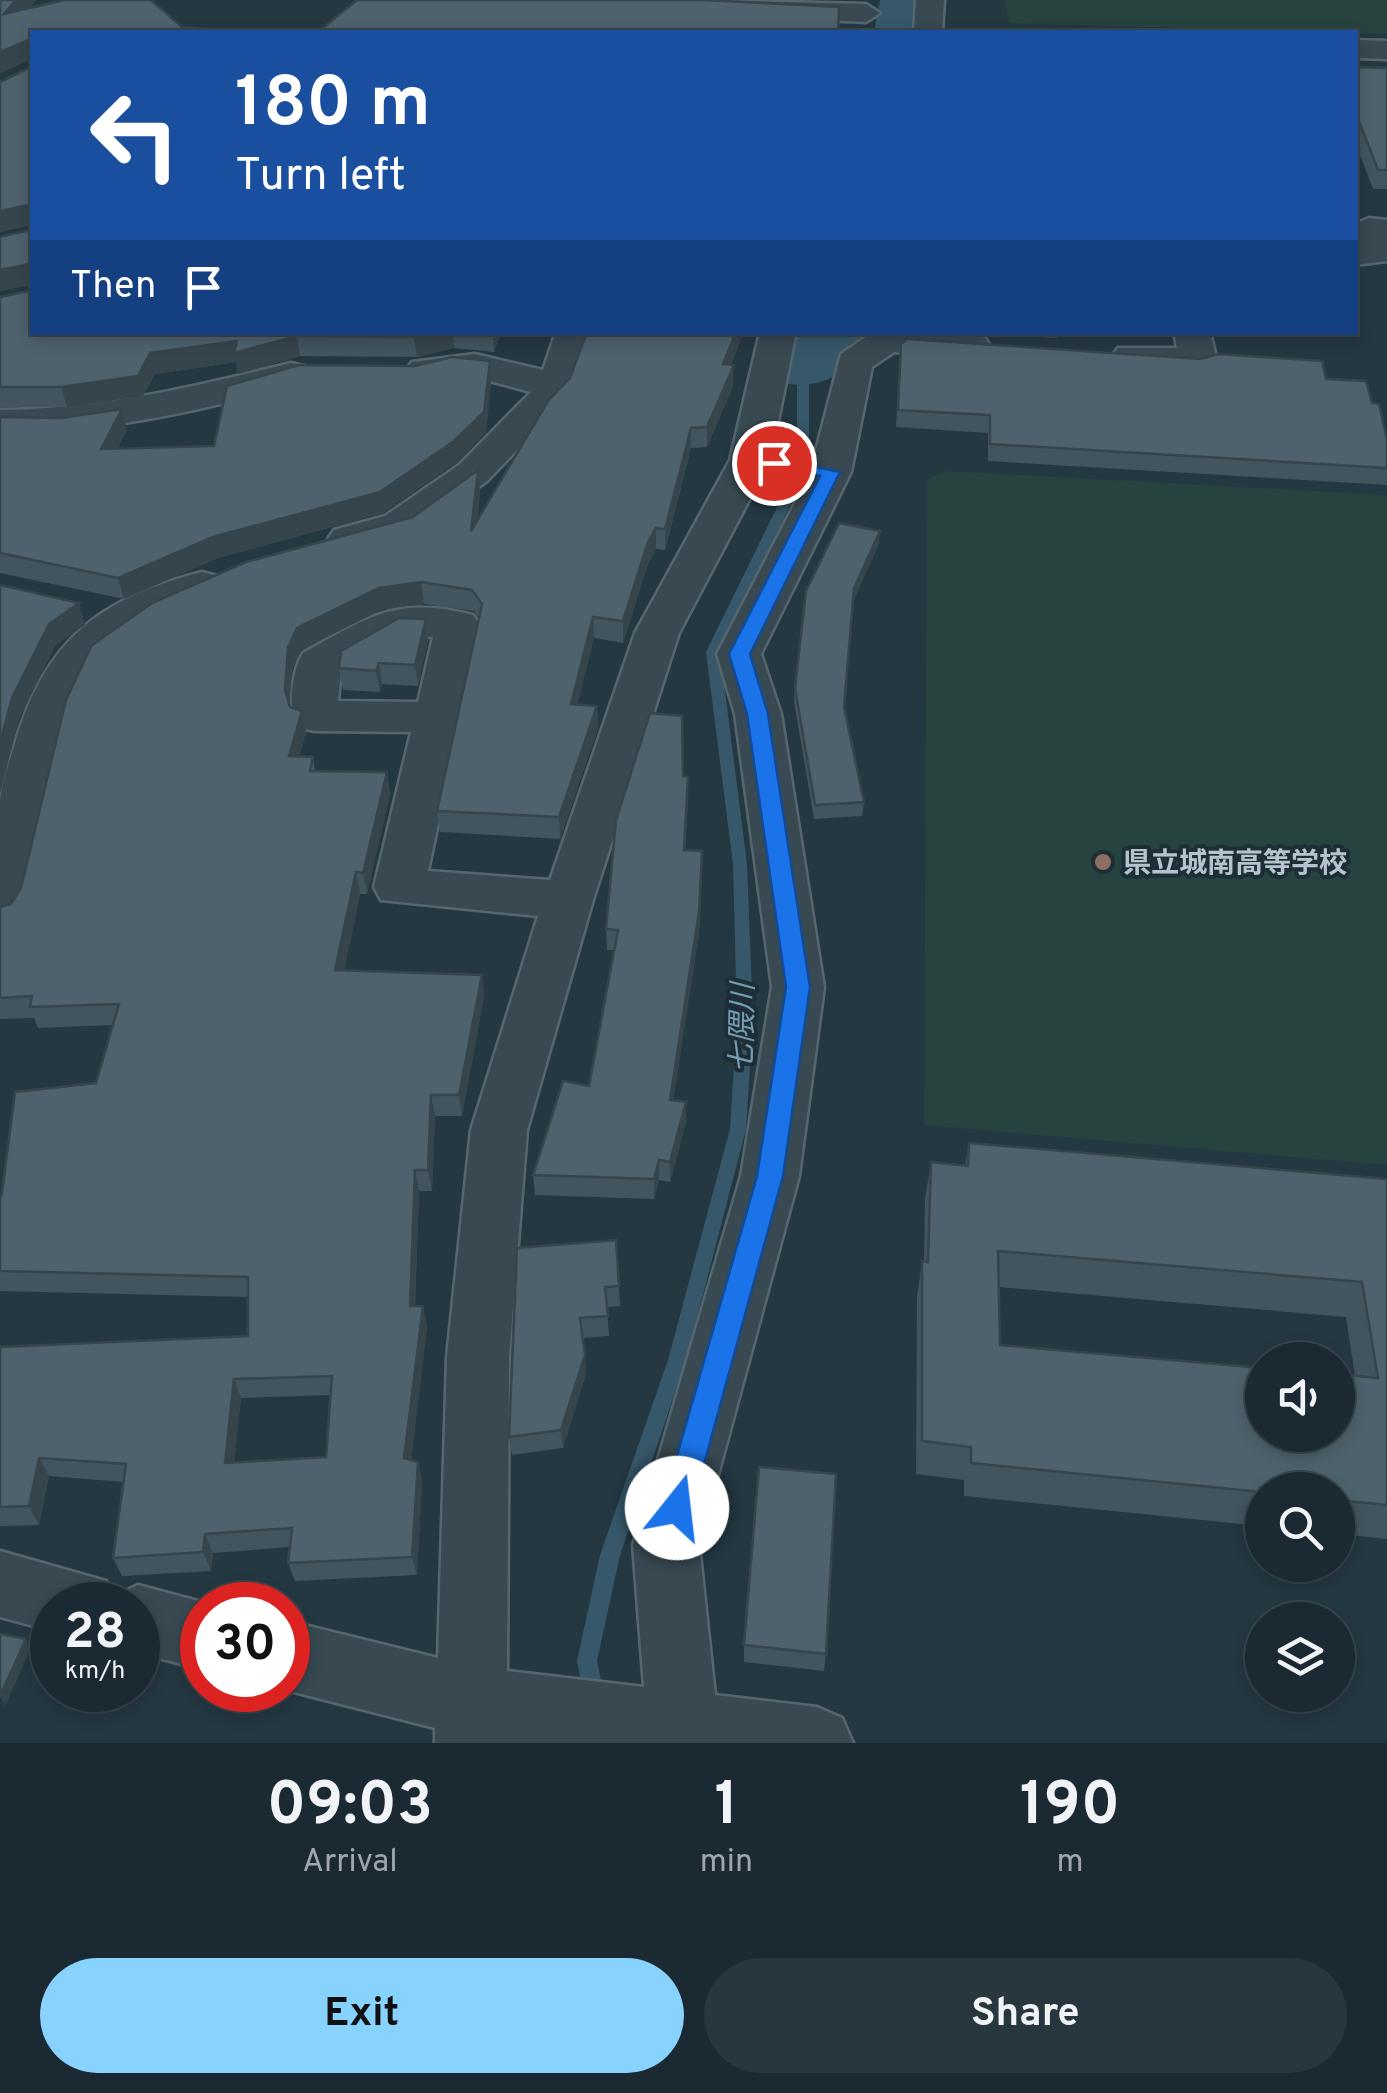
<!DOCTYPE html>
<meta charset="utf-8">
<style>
:root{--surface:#1b2a32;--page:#28363e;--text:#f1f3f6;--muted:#a0a7ac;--line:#39464d;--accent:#88d2fe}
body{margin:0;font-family:Overpass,"Noto Sans JP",sans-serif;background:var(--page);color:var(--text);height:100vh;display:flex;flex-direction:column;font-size:38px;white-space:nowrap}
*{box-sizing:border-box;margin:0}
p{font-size:32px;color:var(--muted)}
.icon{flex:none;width:55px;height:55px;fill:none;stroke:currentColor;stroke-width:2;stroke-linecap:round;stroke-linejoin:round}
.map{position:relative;height:1743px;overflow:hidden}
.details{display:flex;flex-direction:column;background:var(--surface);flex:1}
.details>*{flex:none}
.hud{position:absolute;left:30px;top:30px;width:1328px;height:305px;border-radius:0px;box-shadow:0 5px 15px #0003,0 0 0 2px var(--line);background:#1a4fa0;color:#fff;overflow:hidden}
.fabs{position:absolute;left:1245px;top:1342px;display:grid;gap:20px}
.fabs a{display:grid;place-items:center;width:110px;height:110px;border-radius:50%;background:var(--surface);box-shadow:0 5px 15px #0003,0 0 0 2px var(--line);font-size:50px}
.speed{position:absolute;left:30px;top:1582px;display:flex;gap:20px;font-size:50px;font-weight:700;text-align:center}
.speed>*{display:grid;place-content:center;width:130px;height:130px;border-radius:50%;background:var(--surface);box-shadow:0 5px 15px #0003,0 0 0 2px var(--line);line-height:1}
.speed small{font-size:25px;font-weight:400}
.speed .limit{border:15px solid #d22;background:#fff;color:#111}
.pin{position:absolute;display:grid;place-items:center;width:85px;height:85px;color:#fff;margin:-42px;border:5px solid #fff;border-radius:50%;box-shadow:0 2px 10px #0007}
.me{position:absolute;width:110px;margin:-55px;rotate:16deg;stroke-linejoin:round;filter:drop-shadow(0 0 8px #0008)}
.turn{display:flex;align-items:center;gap:35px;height:210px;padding:0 40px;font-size:45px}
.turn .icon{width:130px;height:130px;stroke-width:2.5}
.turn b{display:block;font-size:70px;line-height:85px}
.then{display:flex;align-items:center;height:95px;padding:0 40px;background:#0003;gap:20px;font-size:38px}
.eta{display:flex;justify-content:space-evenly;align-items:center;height:170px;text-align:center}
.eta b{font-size:60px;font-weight:700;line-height:70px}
.action{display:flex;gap:20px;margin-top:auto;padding:20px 40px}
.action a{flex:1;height:115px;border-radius:60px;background:var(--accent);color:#111;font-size:40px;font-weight:700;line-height:115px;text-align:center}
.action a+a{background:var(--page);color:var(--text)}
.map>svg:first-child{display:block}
.green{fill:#264340}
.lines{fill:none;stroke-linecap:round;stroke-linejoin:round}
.stream{fill:#37586a;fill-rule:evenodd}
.river{fill:#37586a;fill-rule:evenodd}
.minor-casing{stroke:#56666f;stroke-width:5}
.minor{fill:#384952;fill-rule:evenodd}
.wall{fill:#42545e;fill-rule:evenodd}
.shaded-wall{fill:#36454c}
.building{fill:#4d626d;stroke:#36454c;stroke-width:2.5;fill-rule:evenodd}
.route{fill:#1a73e8;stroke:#114b97;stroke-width:2.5}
.education-dot{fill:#8d6e63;stroke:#1d2e37;stroke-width:4}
.labels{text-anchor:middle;stroke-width:8;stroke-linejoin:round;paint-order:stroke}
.poi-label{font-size:28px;font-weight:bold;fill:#b5c3cc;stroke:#1d2e37;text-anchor:start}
.water-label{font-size:30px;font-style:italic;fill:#739cb1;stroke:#1d2e37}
</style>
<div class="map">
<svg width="1387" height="1743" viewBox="0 0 1387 1743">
<rect width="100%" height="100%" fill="#243842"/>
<g class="green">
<polygon points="1005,0 1387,0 1387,34 1009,23"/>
<polygon points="945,471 1387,495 1387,1165 924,1125 927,480"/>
</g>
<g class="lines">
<polygon class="stream" points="803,364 809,367 809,445 797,491 720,652 747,864 753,1017 746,1129 686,1360 620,1555 597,1661 605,1700 602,1708 594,1711 586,1708 577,1661 600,1555 668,1360 730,1129 737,1017 733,864 706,652 785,491 797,445 797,367"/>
<g class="river">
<polygon points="880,0 934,0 928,32 874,32"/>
<path d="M 802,332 L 879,332 C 853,370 824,393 778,382 L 768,367 Z"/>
</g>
<defs>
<g id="minor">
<polygon points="695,0 866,4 880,13 866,22 708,15 698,13"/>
<polygon points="916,0 944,0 942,32 914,32"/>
<polygon points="1355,40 1387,41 1387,59 1355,58"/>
<polygon points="1369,218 1387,220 1387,261 1355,265 1355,224"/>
<polygon points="556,332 592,332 568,397 487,481 415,534 349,551 334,548 328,539 334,530 385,516 459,465 531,392 475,377 425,381 412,378 406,370 412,362 475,354 543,370"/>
<path d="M 760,332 L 796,332 L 772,451 L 814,458 L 841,354 L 873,332 L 972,335 L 985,338 L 990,346 L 985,354 L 972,357 L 894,352 L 872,367 L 851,472 L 761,654 L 781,714 L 824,987 L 799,1176 L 699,1545 L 715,1695 L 817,1707 L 842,1718 L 853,1743 L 435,1743 L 435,1728 L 286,1690 L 288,1621 L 438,1658 L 447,1357 L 471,1130 L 538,916 L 381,900 L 374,887 L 411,732 L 314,731 L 298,727 C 287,709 292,671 303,653 C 368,617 397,595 473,615 L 480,625 L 428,871 L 550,880 L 635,633 L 730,460 ZM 763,474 L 807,480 L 717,654 L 735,714 L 772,987 L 741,1176 L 633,1545 L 644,1687 L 507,1671 L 509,1357 L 527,1130 L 593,900 L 679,633 ZM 401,635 L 433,637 L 418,702 L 338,701 L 341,670 Z"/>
<path d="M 1174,332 L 1210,332 L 1217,361 L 1211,369 C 1184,376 1145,371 1118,364 L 1112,356 L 1118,348 L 1177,348 Z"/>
<path d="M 291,363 L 304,366 L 310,374 L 304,382 C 204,411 105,432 0,434 L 0,410 C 102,409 193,387 291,363 Z"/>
<path d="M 202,572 L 217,576 L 223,585 L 217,594 C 177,612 120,630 92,666 C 54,714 40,847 25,909 L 18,922 L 0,928 C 0,887 0,845 0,804 C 1,784 9,763 15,744 C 44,642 99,598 202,572 Z"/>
<polygon points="0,1551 106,1581 113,1597 138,1585 213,1605 202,1605 202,1669 138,1653 138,1605 52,1605 52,1631 0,1617"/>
</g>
</defs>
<use href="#minor" class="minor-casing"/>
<use href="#minor" class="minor"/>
</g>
<g class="wall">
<polygon points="0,0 36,0 29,8 182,27 32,332 501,332 494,352 454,348 417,357 300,356 238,374 236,362 155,374 143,396 67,407 0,407 0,297 29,291 29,285 0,291 30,230 30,225 0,232 0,82 29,68 29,60 0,73"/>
<polygon points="1355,67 1387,68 1387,189 1373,189 1355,142"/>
<polygon points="954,332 1058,332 1057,338"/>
<polygon points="901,344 1326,379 1372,403 1387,440 1387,485 988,461 988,433 896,427"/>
<path d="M 731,365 L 733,386 L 707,447 L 691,448 L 665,550 L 656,549 L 648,564 L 623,643 L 594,638 L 577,704 L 597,706 L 598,728 L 560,839 L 440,832 L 437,811 L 479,618 L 474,611 L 424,604 L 383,609 L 301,650 L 292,669 L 289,705 L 290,707 L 302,711 L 306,733 L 299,756 L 313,757 L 315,771 L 387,772 L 390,794 L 367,894 L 360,894 L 344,970 L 482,975 L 484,996 L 462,1116 L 435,1116 L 432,1191 L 419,1191 L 415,1306 L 427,1326 L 411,1460 L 418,1462 L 422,1481 L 417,1575 L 295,1581 L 288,1563 L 290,1547 L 213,1553 L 211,1571 L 122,1576 L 113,1558 L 123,1482 L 49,1476 L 39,1525 L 0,1526 L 0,1347 L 248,1336 L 248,1297 L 0,1291 L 0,1200 L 96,1083 L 113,1025 L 38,1028 L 34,1018 L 0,1019 L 0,907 L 11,904 L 413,517 L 480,491 L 477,522 ZM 331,1395 L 326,1457 L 234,1462 L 241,1398 Z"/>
<polygon points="491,382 486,432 457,462 383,513 218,558 124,599 0,573 0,417 127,430 117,449 214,446"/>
<polygon points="879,544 853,601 844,707 864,802 862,816 814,819 794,701 795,688"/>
<polygon points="426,619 428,640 418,686 382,684 380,692 343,690 339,668"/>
<polygon points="683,776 688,797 685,850 702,871 699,933 673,1100 686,1122 670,1182 659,1180 654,1199 535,1195 533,1175 589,1086 615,950 607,950 606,929"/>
<path d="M 969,1143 L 1387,1179 L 1387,1539 L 1338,1534 L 1338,1490 L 1262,1490 L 1262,1526 L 964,1496 L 964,1480 L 916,1474 L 917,1297 L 922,1261 L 924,1261 L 925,1199 L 931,1162 L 965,1165 ZM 999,1287 L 1346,1317 L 1355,1376 L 1000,1345 Z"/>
<polygon points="616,1240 620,1306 607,1307 609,1336 583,1338 586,1374 563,1448 512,1455 509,1437"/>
<polygon points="744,1645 826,1654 824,1671 744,1662"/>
</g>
<g class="shaded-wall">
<polygon points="16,0 36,0 8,32 4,14"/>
<polygon points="28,40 32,58 0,73 0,52"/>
<polygon points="29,205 32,224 0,232 0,211"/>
<polygon points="29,264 32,284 0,291 0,270"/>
<polygon points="433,332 453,332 454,348 417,357 414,337"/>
<polygon points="493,332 501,332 494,352"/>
<polygon points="736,332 744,332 723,385 723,364"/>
<polygon points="297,336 300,356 238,374 236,362 155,374 143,396 67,407 61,387 150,353 237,341"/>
<polygon points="490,361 491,382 486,432 457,462 383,513 218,558 124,599 118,578"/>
<polygon points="734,365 733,386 707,447 707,427"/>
<polygon points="122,409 127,430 106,470 101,449"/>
<polygon points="691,428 691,448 665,550 665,529"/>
<polygon points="478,470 480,491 473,552 471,531"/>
<polygon points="656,528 656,549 648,564 623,643 623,621 648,542"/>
<polygon points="880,531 879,544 853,601 854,588"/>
<polygon points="421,582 424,604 383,609 301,650 292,669 289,711 285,690 288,647 297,628 379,588"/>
<polygon points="79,603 85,625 56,645 19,719 0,794 0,743 12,698 49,624"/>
<polygon points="593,617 594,638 572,725 571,704"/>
<polygon points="426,619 428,640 418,686 415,665"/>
<polygon points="379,663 382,684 380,692 376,671"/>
<polygon points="597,706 598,728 560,839 559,817"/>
<polygon points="302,711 306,733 293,778 289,756"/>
<polygon points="387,772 390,794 367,894 363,873"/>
<polygon points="702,851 699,933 670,1120 670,1100"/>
<polygon points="356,872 360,894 340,992 335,970"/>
<polygon points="482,975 484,996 462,1116 459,1095"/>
<polygon points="431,1095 435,1116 432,1191 428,1170"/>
<polygon points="686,1102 686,1122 670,1182 670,1162"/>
<polygon points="659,1160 659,1180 654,1199 654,1179"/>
<polygon points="415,1170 419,1191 414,1326 410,1306"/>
<polygon points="423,1306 427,1326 409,1477 404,1458"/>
<polygon points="585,1355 586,1374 563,1448 561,1430"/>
<polygon points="234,1379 241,1398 232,1482 225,1463"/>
<polygon points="39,1458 49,1476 39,1525 29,1506"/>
<polygon points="418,1462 422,1481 417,1575 412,1557"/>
<polygon points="205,1534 213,1553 211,1571 203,1552"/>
<polygon points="26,1639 31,1648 5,1706 0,1696"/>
</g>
<g class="building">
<polygon points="0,0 16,0 4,14 64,0 151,0 182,27 244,32 32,32 32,332 433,332 414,337 297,336 234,353 237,341 150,353 138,376 61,387 0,387 0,297 29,291 29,264 0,270 0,237 30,230 29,205 0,211 0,82 29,68 28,40 0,52"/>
<polygon points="357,0 705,0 839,7 838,32 318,32"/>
<polygon points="1355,67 1387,68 1387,170 1378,170 1355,111"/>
<path d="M 587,332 L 736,332 L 723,364 L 734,365 L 707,427 L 691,428 L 665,529 L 656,528 L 648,542 L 623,621 L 593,617 L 571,704 L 597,706 L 559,817 L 437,811 L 482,604 L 472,590 L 421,582 L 379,588 L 297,628 L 288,647 L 285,690 L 290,707 L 302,711 L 289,756 L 313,757 L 310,771 L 387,772 L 363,873 L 356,872 L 335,970 L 482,975 L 459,1095 L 431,1095 L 428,1170 L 415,1170 L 410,1306 L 423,1306 L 404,1458 L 418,1462 L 412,1557 L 288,1563 L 292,1528 L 205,1534 L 203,1552 L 113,1558 L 126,1464 L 39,1458 L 29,1506 L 0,1507 L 0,1347 L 248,1336 L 248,1277 L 0,1271 L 0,1200 L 2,1193 L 15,1092 L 96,1083 L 119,1004 L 30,1007 L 32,996 L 0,998 L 0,907 L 11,904 L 21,888 L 66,700 L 91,646 L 152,603 L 246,562 L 413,517 L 478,470 L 471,531 L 548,401 L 570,378 ZM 332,1376 L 326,1457 L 225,1463 L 234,1379 Z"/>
<polygon points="907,339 1201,359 1218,354 1322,361 1326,379 1366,381 1372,403 1379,404 1387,440 1387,468 990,444 990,415 898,410 901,344"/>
<polygon points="452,357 490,361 484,412 454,441 380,492 213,537 118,578 0,553 0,417 61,418 122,409 101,449 214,446 227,386 299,365 415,366"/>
<polygon points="839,523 880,531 854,588 844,707 864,802 815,805 795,688 806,591"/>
<polygon points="0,585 79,603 49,624 12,698 0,743"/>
<polygon points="399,618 426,619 415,665 379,663 376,671 339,668 341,651"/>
<polygon points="650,713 682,716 683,776 688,777 684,850 702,851 699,912 670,1100 686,1102 670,1162 659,1160 654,1179 533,1175 563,1081 589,1086 618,930 606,929 616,820"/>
<path d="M 969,1143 L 1387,1179 L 1387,1505 L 1338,1500 L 1338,1490 L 1262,1490 L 1262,1492 L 971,1463 L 971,1447 L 922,1441 L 922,1261 L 928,1262 L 931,1162 L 968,1166 ZM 998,1251 L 1362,1282 L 1378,1378 L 1338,1374 L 1338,1435 L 1262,1435 L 1262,1368 L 1000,1345 Z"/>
<polygon points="616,1240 619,1286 605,1287 608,1316 580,1318 585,1355 561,1430 509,1437 517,1248"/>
<polygon points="759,1467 836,1474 826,1654 744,1645"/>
<polygon points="0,1634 26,1639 0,1696"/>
</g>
<polygon class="route" points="774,458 840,472 750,654 768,714 810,987 783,1176 692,1508 687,1518 677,1522 666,1518 662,1508 757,1176 786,987 747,714 729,654 820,476 768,467 765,463"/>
<circle class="education-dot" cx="1103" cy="862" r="10"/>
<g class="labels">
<g class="poi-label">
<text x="1123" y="872">県立城南高等学校</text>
</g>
<g class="water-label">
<text transform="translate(742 1028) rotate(-89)" y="10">七隈川</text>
</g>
</g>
</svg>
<div class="fabs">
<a><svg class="icon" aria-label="sound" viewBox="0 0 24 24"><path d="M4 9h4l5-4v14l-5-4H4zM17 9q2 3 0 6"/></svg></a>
<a><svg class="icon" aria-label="search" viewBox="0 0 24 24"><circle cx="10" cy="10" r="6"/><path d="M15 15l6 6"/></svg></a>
<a><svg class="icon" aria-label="layers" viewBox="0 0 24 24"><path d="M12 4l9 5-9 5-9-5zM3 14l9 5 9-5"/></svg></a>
</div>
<div class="speed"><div>28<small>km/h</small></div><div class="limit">30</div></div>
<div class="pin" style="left:774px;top:463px;background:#d93025"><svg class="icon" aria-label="arrive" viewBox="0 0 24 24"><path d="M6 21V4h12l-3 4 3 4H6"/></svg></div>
<svg class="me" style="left:677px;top:1508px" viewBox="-20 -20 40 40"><circle r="19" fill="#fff"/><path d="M0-13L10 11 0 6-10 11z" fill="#1a73e8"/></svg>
<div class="hud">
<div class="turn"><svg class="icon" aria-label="left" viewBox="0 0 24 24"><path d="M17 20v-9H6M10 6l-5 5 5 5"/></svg><div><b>180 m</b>Turn left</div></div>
<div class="then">Then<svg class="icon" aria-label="arrive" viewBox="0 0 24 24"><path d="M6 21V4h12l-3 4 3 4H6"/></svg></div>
</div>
</div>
<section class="details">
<div class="eta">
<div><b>09:03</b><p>Arrival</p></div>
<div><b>1</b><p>min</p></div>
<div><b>190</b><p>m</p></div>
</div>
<div class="action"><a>Exit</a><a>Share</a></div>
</section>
